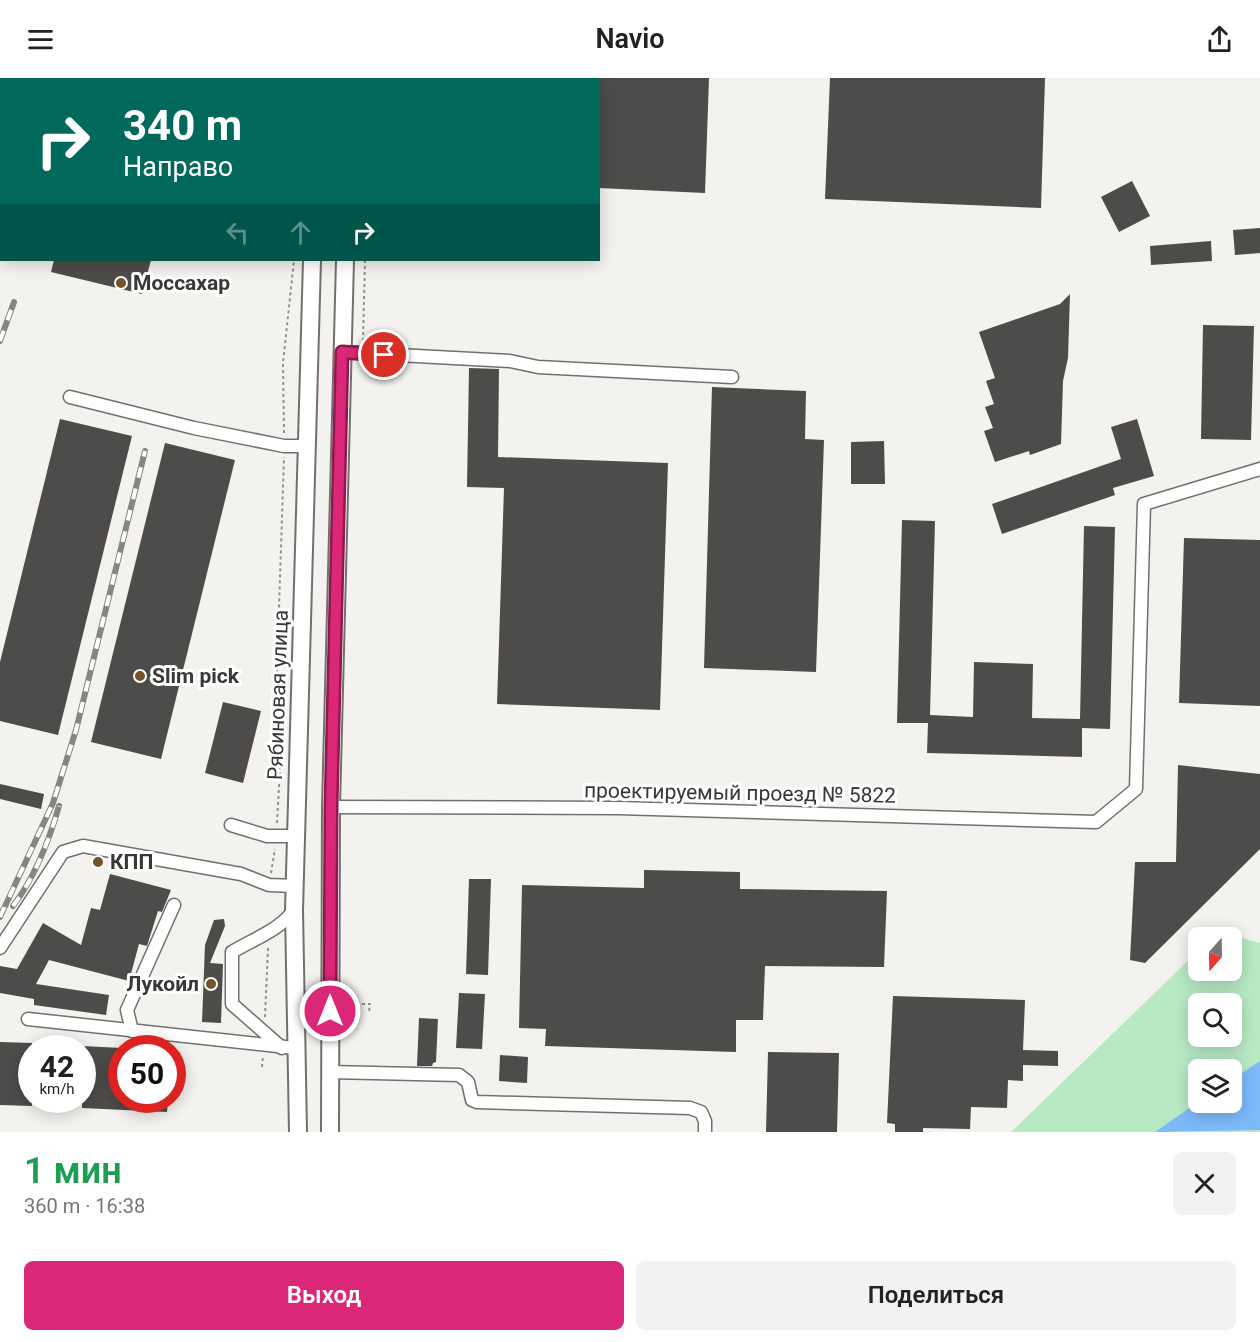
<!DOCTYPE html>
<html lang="ru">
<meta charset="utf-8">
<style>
:root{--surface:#fff;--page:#f2f2f2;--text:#222;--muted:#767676;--accent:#db2777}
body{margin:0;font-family:Roboto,sans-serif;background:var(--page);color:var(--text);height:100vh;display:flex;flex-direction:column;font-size:22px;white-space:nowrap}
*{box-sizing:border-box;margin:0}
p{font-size:20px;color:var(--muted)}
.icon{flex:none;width:33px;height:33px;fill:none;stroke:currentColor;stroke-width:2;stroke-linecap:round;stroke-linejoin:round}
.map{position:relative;height:1054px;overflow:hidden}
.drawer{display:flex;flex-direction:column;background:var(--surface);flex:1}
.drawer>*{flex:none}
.guide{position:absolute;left:0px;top:0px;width:600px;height:183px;box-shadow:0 3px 15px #0003;background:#00695c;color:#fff;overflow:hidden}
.needle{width:39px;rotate:200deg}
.controls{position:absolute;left:1188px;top:849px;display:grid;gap:12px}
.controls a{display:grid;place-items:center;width:54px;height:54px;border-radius:9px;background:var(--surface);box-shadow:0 3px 15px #0003;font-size:30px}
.speed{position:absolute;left:18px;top:957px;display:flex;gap:12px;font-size:30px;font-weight:700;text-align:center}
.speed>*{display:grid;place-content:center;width:78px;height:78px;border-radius:50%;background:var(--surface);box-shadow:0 3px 15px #0003;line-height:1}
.speed small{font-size:15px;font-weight:400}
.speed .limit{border:9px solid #d22;background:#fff;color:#111}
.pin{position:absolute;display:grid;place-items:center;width:51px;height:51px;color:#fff;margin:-26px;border:3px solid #fff;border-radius:50%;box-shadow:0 2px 6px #0007}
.me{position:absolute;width:66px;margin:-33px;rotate:0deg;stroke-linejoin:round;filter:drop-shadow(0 0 4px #0008)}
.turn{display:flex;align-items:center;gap:21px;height:126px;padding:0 24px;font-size:27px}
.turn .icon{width:78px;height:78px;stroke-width:2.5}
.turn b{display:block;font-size:42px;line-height:51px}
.lanes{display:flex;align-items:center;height:57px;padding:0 24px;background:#0003;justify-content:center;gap:30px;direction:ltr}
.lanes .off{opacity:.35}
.round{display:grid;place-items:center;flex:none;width:63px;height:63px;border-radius:9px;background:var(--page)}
.headline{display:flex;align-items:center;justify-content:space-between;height:102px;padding:0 24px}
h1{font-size:36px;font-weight:600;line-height:45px;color:#1e9e55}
.action{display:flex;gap:12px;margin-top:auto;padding:12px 24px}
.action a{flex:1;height:69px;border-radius:9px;background:var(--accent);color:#fff;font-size:24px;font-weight:600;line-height:69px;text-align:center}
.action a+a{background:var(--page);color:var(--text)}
header{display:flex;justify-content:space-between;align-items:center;height:78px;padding:0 24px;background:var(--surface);font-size:27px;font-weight:600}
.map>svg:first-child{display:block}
.green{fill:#b8e9c5;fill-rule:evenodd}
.water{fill:#7cbaf9}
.building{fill:#4e4c4a}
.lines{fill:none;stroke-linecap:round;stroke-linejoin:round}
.minor-casing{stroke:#72706d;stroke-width:15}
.major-casing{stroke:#72706d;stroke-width:20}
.path{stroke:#92918e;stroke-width:2;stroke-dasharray:3 3;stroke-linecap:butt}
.minor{stroke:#fff;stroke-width:12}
.major{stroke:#fff;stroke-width:16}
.rail-casing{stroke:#868582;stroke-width:6}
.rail{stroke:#fff;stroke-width:4;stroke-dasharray:11;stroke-linecap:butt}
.route-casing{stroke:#8e194d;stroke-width:15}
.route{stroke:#db2777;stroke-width:10}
.poi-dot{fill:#74522a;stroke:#fff;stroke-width:2}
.labels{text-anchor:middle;stroke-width:6;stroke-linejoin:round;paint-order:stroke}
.poi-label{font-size:21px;font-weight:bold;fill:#383836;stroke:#fff;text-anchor:start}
.street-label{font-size:21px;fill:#383836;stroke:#fff}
</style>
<header><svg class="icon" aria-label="menu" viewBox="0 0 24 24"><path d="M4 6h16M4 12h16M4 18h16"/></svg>Navio<svg class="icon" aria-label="share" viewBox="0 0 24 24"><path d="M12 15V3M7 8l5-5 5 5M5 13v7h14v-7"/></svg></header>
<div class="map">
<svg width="1260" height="1054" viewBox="0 0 1260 1054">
<rect width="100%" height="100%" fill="#f4f2ef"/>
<path class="green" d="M 1218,853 L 1260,865 L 1260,1054 L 1011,1054 L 1198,873 L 1198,892 L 1232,892 L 1232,860 L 1212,859 ZM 1198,926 L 1232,926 L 1232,958 L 1198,958 ZM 1198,992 L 1232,992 L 1232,1024 L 1198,1024 Z"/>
<polygon class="water" points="1260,983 1260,1052 1155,1054 1198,1024 1232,1024 1232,1002"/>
<g class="building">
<polygon points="598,0 709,0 705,115 598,110"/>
<polygon points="830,0 1045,0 1041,130 825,121"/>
<polygon points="1132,103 1150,138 1119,154 1101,119"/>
<polygon points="1260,150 1260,175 1235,177 1233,152"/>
<polygon points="1211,163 1212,183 1151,187 1150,168"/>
<polygon points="54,182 151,182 142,216 51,194"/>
<polygon points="1070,216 1068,280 1063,303 1061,366 1030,377 1029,373 995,384 984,353 993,350 985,329 994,326 986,303 995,300 979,254 1060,226"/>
<polygon points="1203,247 1254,248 1251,362 1201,361"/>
<polygon points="469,290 499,291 498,379 668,385 660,632 497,626 504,410 467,409"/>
<polygon points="712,309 806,313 805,361 824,362 816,594 704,590"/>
<polygon points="60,341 132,358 58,657 0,643 0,584"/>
<polygon points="1137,341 1154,398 1113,410 1115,417 1002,456 992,426 1121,381 1111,349"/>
<polygon points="884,363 885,406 851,406 851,364"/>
<polygon points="165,365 235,382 161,681 91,664"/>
<polygon points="902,442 935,443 930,637 973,639 974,584 1033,586 1032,640 1080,641 1084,448 1115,449 1110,651 1082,650 1082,679 927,675 928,645 897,645"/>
<polygon points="1184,460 1260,462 1260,628 1179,625"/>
<polygon points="223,624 261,633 243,705 205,695"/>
<polygon points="1178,687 1260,696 1260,771 1145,885 1130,882 1135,784 1176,784"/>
<polygon points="0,706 44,716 41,731 0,721"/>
<polygon points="644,792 740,794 740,811 887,813 884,889 765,888 763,942 736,942 736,974 545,968 546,951 519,950 522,807 644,810"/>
<polygon points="110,796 171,812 162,834 158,833 147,868 139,866 129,903 49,882 36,906 109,917 106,937 34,927 34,921 0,915 0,888 17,891 43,845 81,867 91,830 100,832"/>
<polygon points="469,801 491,801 488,897 466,896"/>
<polygon points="224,841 225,848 210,885 223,886 221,945 202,944 205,867 214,842"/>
<polygon points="459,915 485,916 482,971 456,970"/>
<polygon points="893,918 1025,922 1023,972 1058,973 1058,988 1023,987 1023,1003 1008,1002 1007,1030 971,1029 970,1051 923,1050 923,1054 895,1054 895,1046 887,1045"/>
<polygon points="419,940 438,941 436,984 433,985 432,988 417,988"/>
<polygon points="0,964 32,965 32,1028 0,1027"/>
<polygon points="82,968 122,970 122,1022 168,1022 167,1034 82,1030"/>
<polygon points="768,974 839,975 837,1054 766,1054"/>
<polygon points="500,977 528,979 527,1005 499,1003"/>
</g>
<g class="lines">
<defs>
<g id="minor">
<polyline points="342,274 510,283 538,289 732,299"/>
<polyline points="70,319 194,350 284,368 307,368"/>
<polyline points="331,729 618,730 1096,744 1136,711 1144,426 1260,391"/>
<polyline points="231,747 267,758 296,758"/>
<polyline points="0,870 63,774 83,768 241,796 269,807 295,808"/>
<polyline points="28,941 295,970"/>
<polyline points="132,953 127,932 174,827"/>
<path d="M 282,970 L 232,926 L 232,874 C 253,861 279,853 294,832"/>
<polyline points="330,994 459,997 468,1004 472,1022 477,1024 690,1030 701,1034 705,1043 705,1054"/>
</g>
<g id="major">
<polyline points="318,2 318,0"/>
<polyline points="349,2 349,0"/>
<polyline points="298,1054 294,832 312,182"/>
<polyline points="330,1054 331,729 345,182"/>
</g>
</defs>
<use href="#minor" class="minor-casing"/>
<use href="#major" class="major-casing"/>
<g class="path">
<polyline points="286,2 286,0"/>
<polyline points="379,2 379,0"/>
<polyline points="363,263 365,182"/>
<polyline points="284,355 283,285 294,182"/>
<polyline points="277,745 282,654 277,590 284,379"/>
<polyline points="271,795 275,771"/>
<polyline points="344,926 370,926 369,934"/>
<polyline points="265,939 268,870"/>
<polyline points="262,989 263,978"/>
</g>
<use href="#minor" class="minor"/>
<use href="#major" class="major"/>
<defs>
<g id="rail">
<polyline points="0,263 14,224"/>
<path d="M 13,828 C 35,799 49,763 59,728"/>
<polyline points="0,839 53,725 76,652 145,373"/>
</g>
</defs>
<use href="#rail" class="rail-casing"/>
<use href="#rail" class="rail"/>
</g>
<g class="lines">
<defs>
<polyline id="route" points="330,933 331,729 342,274 384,277"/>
</defs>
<use href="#route" class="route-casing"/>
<use href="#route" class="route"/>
</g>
<g class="poi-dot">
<circle cx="121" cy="205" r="6"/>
<circle cx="140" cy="598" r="6"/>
<circle cx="98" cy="784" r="6"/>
<circle cx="211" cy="906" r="6"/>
</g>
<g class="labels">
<g class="poi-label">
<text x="133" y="212">Моссахар</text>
<text x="152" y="605">Slim pick</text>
<text x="110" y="791">КПП</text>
<text x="199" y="913" text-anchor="end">Лукойл</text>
</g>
<g class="street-label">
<text transform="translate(278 617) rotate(-88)" y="7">Рябиновая улица</text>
<text transform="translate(740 715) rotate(1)" y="7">проектируемый проезд № 5822</text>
</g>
</g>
</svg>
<div class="controls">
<a><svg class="needle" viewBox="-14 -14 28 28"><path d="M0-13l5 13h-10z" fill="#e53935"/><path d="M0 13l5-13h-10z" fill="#767676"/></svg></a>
<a><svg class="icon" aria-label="search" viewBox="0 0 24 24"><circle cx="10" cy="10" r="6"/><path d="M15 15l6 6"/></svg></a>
<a><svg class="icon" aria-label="layers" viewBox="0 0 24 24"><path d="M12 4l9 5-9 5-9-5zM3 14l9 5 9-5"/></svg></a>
</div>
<div class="speed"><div>42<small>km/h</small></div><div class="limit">50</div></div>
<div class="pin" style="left:384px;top:277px;background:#d93025"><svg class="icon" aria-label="arrive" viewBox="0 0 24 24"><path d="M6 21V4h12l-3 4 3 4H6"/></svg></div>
<svg class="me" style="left:330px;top:933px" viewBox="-20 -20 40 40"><circle r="17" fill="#db2777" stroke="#fff" stroke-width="3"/><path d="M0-11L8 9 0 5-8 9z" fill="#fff"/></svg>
<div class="guide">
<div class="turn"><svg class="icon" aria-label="right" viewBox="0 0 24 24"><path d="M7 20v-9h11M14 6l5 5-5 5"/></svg><div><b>340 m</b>Направо</div></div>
<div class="lanes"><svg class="icon off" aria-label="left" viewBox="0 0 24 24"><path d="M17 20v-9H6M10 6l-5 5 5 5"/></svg><svg class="icon off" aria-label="ahead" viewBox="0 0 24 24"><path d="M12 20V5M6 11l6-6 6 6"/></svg><svg class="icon" aria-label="right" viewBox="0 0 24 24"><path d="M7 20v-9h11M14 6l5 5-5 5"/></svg></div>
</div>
</div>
<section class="drawer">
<div class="headline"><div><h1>1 мин</h1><p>360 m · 16:38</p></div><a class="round"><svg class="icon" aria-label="close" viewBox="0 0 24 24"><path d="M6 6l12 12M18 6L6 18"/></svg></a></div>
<div class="action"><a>Выход</a><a>Поделиться</a></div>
</section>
